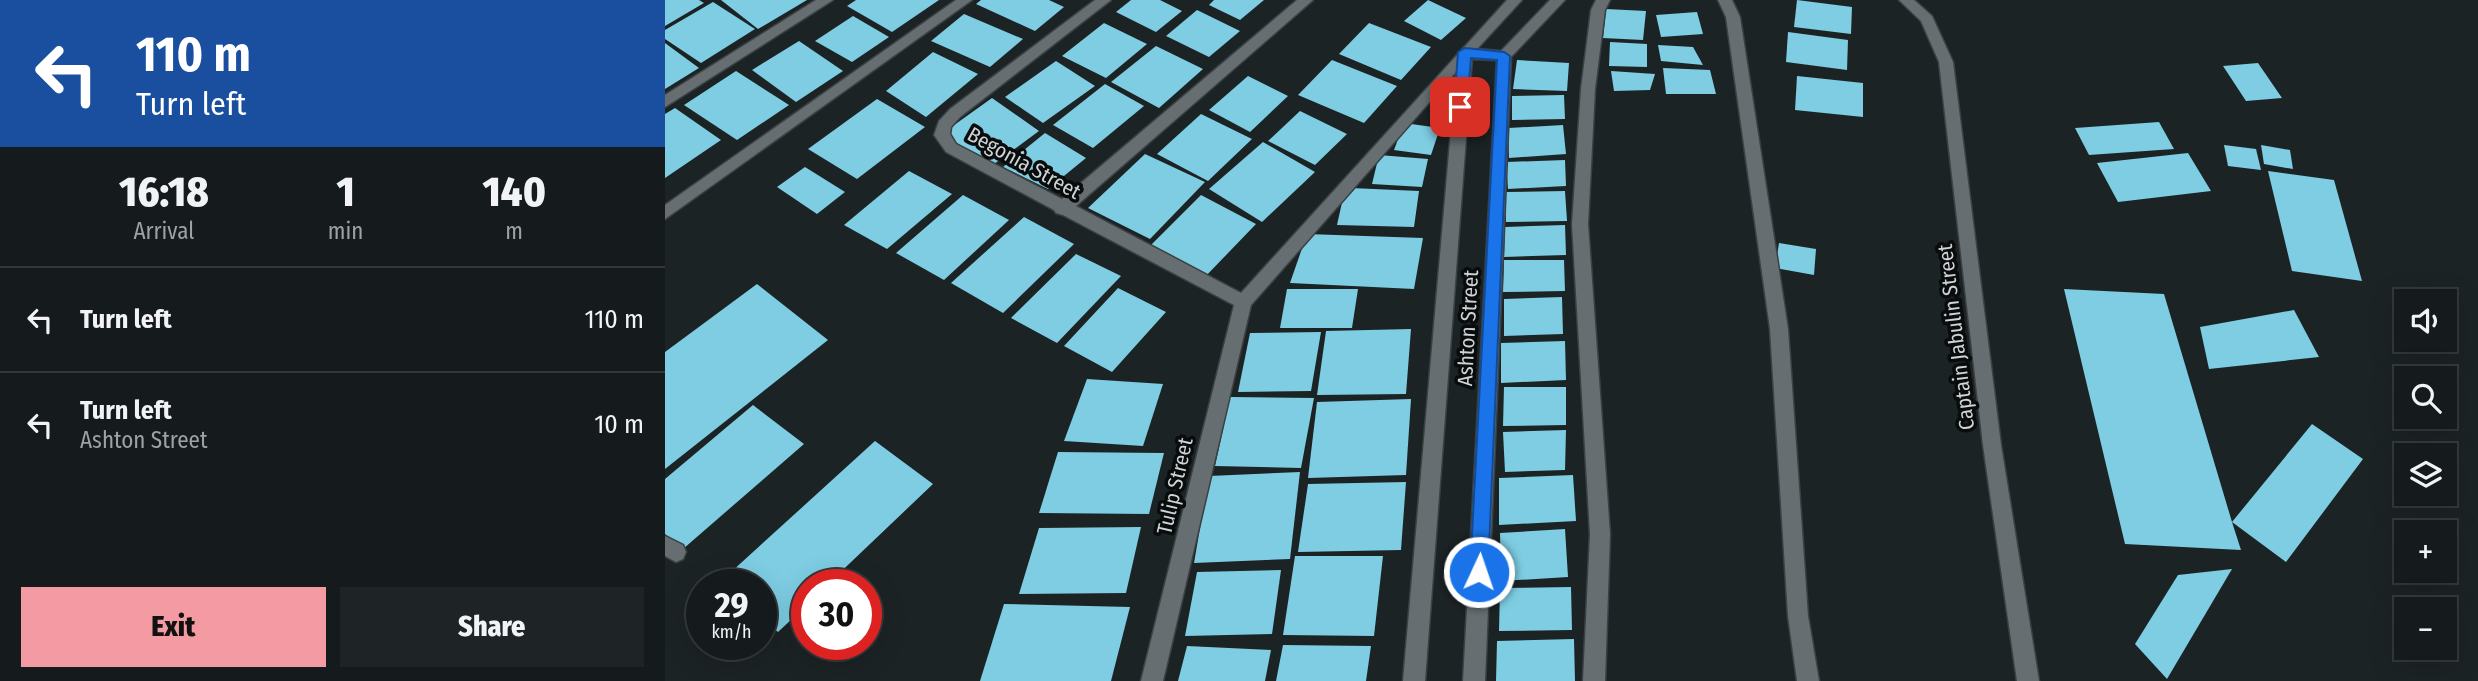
<!DOCTYPE html>
<meta charset="utf-8">
<style>
:root{--surface:#151a1c;--page:#1e2325;--text:#f1f3f6;--muted:#9da1a3;--line:#34383b;--accent:#f49aa2}
body{margin:0;font-family:"Fira Sans Condensed",sans-serif;background:var(--page);color:var(--text);height:100vh;display:flex;flex-direction:column;font-size:26px;white-space:nowrap}
*{box-sizing:border-box;margin:0}
p{font-size:23px;color:var(--muted)}
.icon{flex:none;width:38px;height:38px;fill:none;stroke:currentColor;stroke-width:2;stroke-linecap:round;stroke-linejoin:round}
.map{position:relative;flex:1;overflow:hidden}
.panel{display:flex;flex-direction:column;background:var(--surface);width:665px}
.panel>*{flex:none}
.guide{background:#1a4fa0;color:#fff;overflow:hidden}
.tools{position:absolute;left:1729px;top:289px;display:grid;gap:14px}
.tools a{display:grid;place-items:center;width:63px;height:63px;border-radius:0px;background:var(--surface);box-shadow:0 7px 28px #0002,0 0 0 2px var(--line);font-size:35px}
.speed{position:absolute;left:21px;top:569px;display:flex;gap:14px;font-size:35px;font-weight:700;text-align:center}
.speed>*{display:grid;place-content:center;width:91px;height:91px;border-radius:50%;background:var(--surface);box-shadow:0 7px 28px #0002,0 0 0 2px var(--line);line-height:1}
.speed small{font-size:18px;font-weight:400}
.speed .limit{border:10px solid #d22;background:#fff;color:#111}
.pin{position:absolute;display:grid;place-items:center;width:60px;height:60px;color:#fff;margin:-30px;border-radius:14px;box-shadow:0 4px 10px #0006}
.me{position:absolute;width:77px;margin:-38px;rotate:3deg;stroke-linejoin:round;filter:drop-shadow(0 0 5px #0008)}
.turn{display:flex;align-items:center;gap:24px;height:147px;padding:0 21px;font-size:32px}
.turn .icon{width:91px;height:91px;stroke-width:2.5}
.turn b{display:block;font-size:49px;line-height:60px}
.eta{display:flex;justify-content:space-evenly;align-items:center;height:119px;text-align:center}
.eta b{font-size:42px;font-weight:800;line-height:49px}
.button{display:flex;gap:14px;margin-top:auto;padding:14px 21px}
.button a{flex:1;height:80px;border-radius:0px;background:var(--accent);color:#111;font-size:28px;font-weight:800;line-height:80px;text-align:center}
.button a+a{background:var(--page);color:var(--text)}
ul{padding:0;list-style:none}
li{display:flex;align-items:center;gap:21px;height:105px;padding:0 21px;border-top:2px solid var(--line)}
li div{flex:1}
li b{display:block;font-size:26px}
li em{font-style:normal}
main{display:flex;flex:1;min-height:0}
.map>svg:first-child{display:block}
.building{fill:#7ecde3}
.lines{fill:none;stroke-linecap:round;stroke-linejoin:round}
.minor-casing{stroke:#3b4042;stroke-width:3}
.minor{fill:#666e71;fill-rule:evenodd}
.route{fill:#1a73e8;stroke:#114b97;stroke-width:2}
.labels{text-anchor:middle;stroke-width:7;stroke-linejoin:round;paint-order:stroke}
.street-label{font-size:21px;fill:#d0d4d6;stroke:#090c0d}
</style>
<main>
<section class="panel">
<div class="guide">
<div class="turn"><svg class="icon" aria-label="left" viewBox="0 0 24 24"><path d="M17 20v-9H6M10 6l-5 5 5 5"/></svg><div><b>110 m</b>Turn left</div></div>
</div>
<div class="eta">
<div><b>16:18</b><p>Arrival</p></div>
<div><b>1</b><p>min</p></div>
<div><b>140</b><p>m</p></div>
</div>
<ul>
<li><svg class="icon" aria-label="left" viewBox="0 0 24 24"><path d="M17 20v-9H6M10 6l-5 5 5 5"/></svg><div><b>Turn left</b></div><em>110 m</em></li>
<li><svg class="icon" aria-label="left" viewBox="0 0 24 24"><path d="M17 20v-9H6M10 6l-5 5 5 5"/></svg><div><b>Turn left</b><p>Ashton Street</p></div><em>10 m</em></li>
</ul>
<div class="button"><a>Exit</a><a>Share</a></div>
</section>
<div class="map">
<svg width="1813" height="681" viewBox="0 0 1813 681">
<rect width="100%" height="100%" fill="#1c2325"/>
<g class="building">
<polygon points="0,0 34,0 39,3 0,26"/>
<polygon points="56,0 142,0 93,29"/>
<polygon points="191,0 274,0 227,32 182,6"/>
<polygon points="316,0 384,0 399,7 370,31 311,4"/>
<polygon points="466,0 495,0 517,11 491,32 451,12"/>
<polygon points="549,0 599,0 575,20 544,5"/>
<polygon points="763,0 801,18 776,40 739,21"/>
<polygon points="1132,0 1187,7 1186,34 1129,27"/>
<polygon points="48,2 90,29 36,63 0,39 0,30"/>
<polygon points="941,9 981,11 978,40 938,38"/>
<polygon points="532,10 575,31 544,57 501,36"/>
<polygon points="1032,12 1038,34 996,37 991,15"/>
<polygon points="299,14 358,39 325,67 266,41"/>
<polygon points="188,16 224,37 187,62 150,41"/>
<polygon points="439,23 482,44 441,78 397,56"/>
<polygon points="704,23 766,47 736,80 674,54"/>
<polygon points="1123,32 1183,40 1182,70 1121,62"/>
<polygon points="134,41 178,71 131,102 87,70"/>
<polygon points="945,42 982,44 982,67 944,66"/>
<polygon points="0,43 34,68 0,89"/>
<polygon points="993,45 1028,47 1038,65 996,61"/>
<polygon points="491,46 538,69 494,108 446,82"/>
<polygon points="268,52 313,74 261,117 221,91"/>
<polygon points="667,60 732,86 699,123 633,95"/>
<polygon points="852,60 904,63 902,91 848,89"/>
<polygon points="391,61 430,86 378,123 340,97"/>
<polygon points="1593,63 1617,98 1581,101 1558,66"/>
<polygon points="998,68 1045,70 1051,94 1001,94"/>
<polygon points="71,71 124,105 72,140 19,105"/>
<polygon points="946,71 990,74 985,90 949,91"/>
<polygon points="583,76 623,96 585,132 544,110"/>
<polygon points="1132,76 1198,83 1198,117 1130,110"/>
<polygon points="440,84 479,106 428,148 388,125"/>
<polygon points="899,95 900,119 847,120 847,96"/>
<polygon points="327,98 374,131 325,167 278,133"/>
<polygon points="212,99 260,127 192,179 143,149"/>
<polygon points="10,108 56,140 0,178 0,114"/>
<polygon points="635,111 682,134 650,165 603,141"/>
<polygon points="536,114 587,139 543,181 492,154"/>
<polygon points="1494,122 1509,149 1424,155 1410,128"/>
<polygon points="739,123 775,128 766,155 729,150"/>
<polygon points="898,125 901,154 844,158 843,128"/>
<polygon points="380,133 421,158 383,189 338,167"/>
<polygon points="598,142 650,172 597,222 544,189"/>
<polygon points="1559,145 1591,149 1596,170 1563,166"/>
<polygon points="1596,145 1625,150 1628,169 1599,164"/>
<polygon points="1523,153 1546,191 1453,202 1432,163"/>
<polygon points="480,154 540,182 485,239 423,208"/>
<polygon points="714,155 763,159 757,187 707,184"/>
<polygon points="900,160 901,186 843,189 841,162"/>
<polygon points="140,167 180,192 152,214 112,187"/>
<polygon points="244,171 287,194 222,249 179,225"/>
<polygon points="1603,171 1669,180 1697,281 1627,271"/>
<polygon points="686,188 754,191 749,227 672,225 678,198"/>
<polygon points="900,191 902,221 841,222 841,192"/>
<polygon points="298,195 344,220 279,280 231,253"/>
<polygon points="536,195 591,224 538,279 483,248"/>
<polygon points="359,217 409,244 338,313 286,283"/>
<polygon points="900,225 901,255 839,257 840,227"/>
<polygon points="642,234 758,238 749,289 625,283"/>
<polygon points="1114,243 1151,249 1149,275 1110,268"/>
<polygon points="411,254 456,276 392,343 346,318"/>
<polygon points="839,260 899,260 900,291 838,292"/>
<polygon points="92,284 163,340 0,469 0,352"/>
<polygon points="453,288 501,312 447,372 399,346"/>
<polygon points="622,289 693,289 687,328 615,328"/>
<polygon points="1399,289 1499,294 1567,522 1647,424 1698,459 1621,562 1567,522 1576,550 1460,544"/>
<polygon points="897,297 898,334 839,336 839,299"/>
<polygon points="1629,310 1654,357 1544,369 1535,327"/>
<polygon points="746,329 741,394 652,395 661,331"/>
<polygon points="656,332 646,391 573,392 585,333"/>
<polygon points="900,341 901,380 836,383 836,343"/>
<polygon points="422,379 498,384 478,446 399,441"/>
<polygon points="839,387 901,387 901,425 838,426"/>
<polygon points="565,397 649,398 636,468 550,466"/>
<polygon points="746,399 741,475 643,478 652,402"/>
<polygon points="88,405 139,444 18,549 0,534 0,479"/>
<polygon points="901,430 900,470 840,472 838,432"/>
<polygon points="210,441 268,484 163,584 142,584 142,605 113,632 96,618 96,584 54,583"/>
<polygon points="393,452 499,453 484,514 374,513"/>
<polygon points="635,472 625,559 529,563 544,476"/>
<polygon points="908,475 911,521 834,525 834,478"/>
<polygon points="741,482 736,550 633,552 643,484"/>
<polygon points="476,527 461,593 354,594 374,528"/>
<polygon points="900,529 903,577 836,581 835,533"/>
<polygon points="630,556 718,556 709,636 618,635"/>
<polygon points="1567,569 1502,679 1470,644 1513,575"/>
<polygon points="616,570 607,634 520,636 532,572"/>
<polygon points="906,587 907,630 834,631 835,588"/>
<polygon points="339,604 465,607 446,681 315,681"/>
<polygon points="909,639 910,681 831,681 832,641"/>
<polygon points="618,645 706,646 701,681 611,681"/>
<polygon points="522,646 606,650 600,681 513,681"/>
</g>
<g class="lines">
<defs>
<g id="minor">
<polygon points="151,0 168,0 0,107 0,95"/>
<polygon points="291,0 307,0 0,219 0,205"/>
<polygon points="430,0 446,0 295,117 286,127 285,134 291,144 397,199 632,0 648,0 411,206 576,293 842,0 857,0 812,49 836,51 885,0 900,0 846,57 820,681 798,681 832,60 807,59 760,681 738,681 791,72 586,305 498,681 476,681 569,305 398,215 391,213 389,210 281,152 269,135 274,121 285,109"/>
<polygon points="931,0 945,0 940,10 930,89 923,224 945,534 940,681 918,681 925,534 907,224 916,89 926,10"/>
<polygon points="1053,0 1067,0 1075,17 1123,329 1143,616 1154,681 1132,681 1123,616 1105,329 1061,17"/>
<polygon points="1234,0 1249,0 1267,16 1288,62 1336,445 1374,681 1352,681 1318,445 1274,62 1256,21"/>
<polygon points="0,536 18,545 21,552 18,559 11,562 0,556"/>
</g>
</defs>
<use href="#minor" class="minor-casing"/>
<use href="#minor" class="minor"/>
</g>
<polygon class="route" points="800,48 839,52 845,56 823,572 821,579 814,581 808,579 805,572 832,60 806,58 802,107 795,112 791,111 789,107 793,52"/>
<g class="labels">
<g class="street-label">
<text transform="translate(359 163) rotate(29)" y="7">Begonia Street</text>
<text transform="translate(803 328) rotate(-87)" y="7">Ashton Street</text>
<text transform="translate(1291 337) rotate(-97)" y="7">Captain Jabulin Street</text>
<text transform="translate(510 486) rotate(-77)" y="7">Tulip Street</text>
</g>
</g>
</svg>
<div class="tools">
<a><svg class="icon" aria-label="sound" viewBox="0 0 24 24"><path d="M4 9h4l5-4v14l-5-4H4zM17 9q2 3 0 6"/></svg></a>
<a><svg class="icon" aria-label="search" viewBox="0 0 24 24"><circle cx="10" cy="10" r="6"/><path d="M15 15l6 6"/></svg></a>
<a><svg class="icon" aria-label="layers" viewBox="0 0 24 24"><path d="M12 4l9 5-9 5-9-5zM3 14l9 5 9-5"/></svg></a>
<a>+</a>
<a>−</a>
</div>
<div class="speed"><div>29<small>km/h</small></div><div class="limit">30</div></div>
<div class="pin" style="left:795px;top:107px;background:#d93025"><svg class="icon" aria-label="arrive" viewBox="0 0 24 24"><path d="M6 21V4h12l-3 4 3 4H6"/></svg></div>
<svg class="me" style="left:814px;top:572px" viewBox="-20 -20 40 40"><circle r="17" fill="#1a73e8" stroke="#fff" stroke-width="3"/><path d="M0-11L8 9 0 5-8 9z" fill="#fff"/></svg>
</div>
</main>
